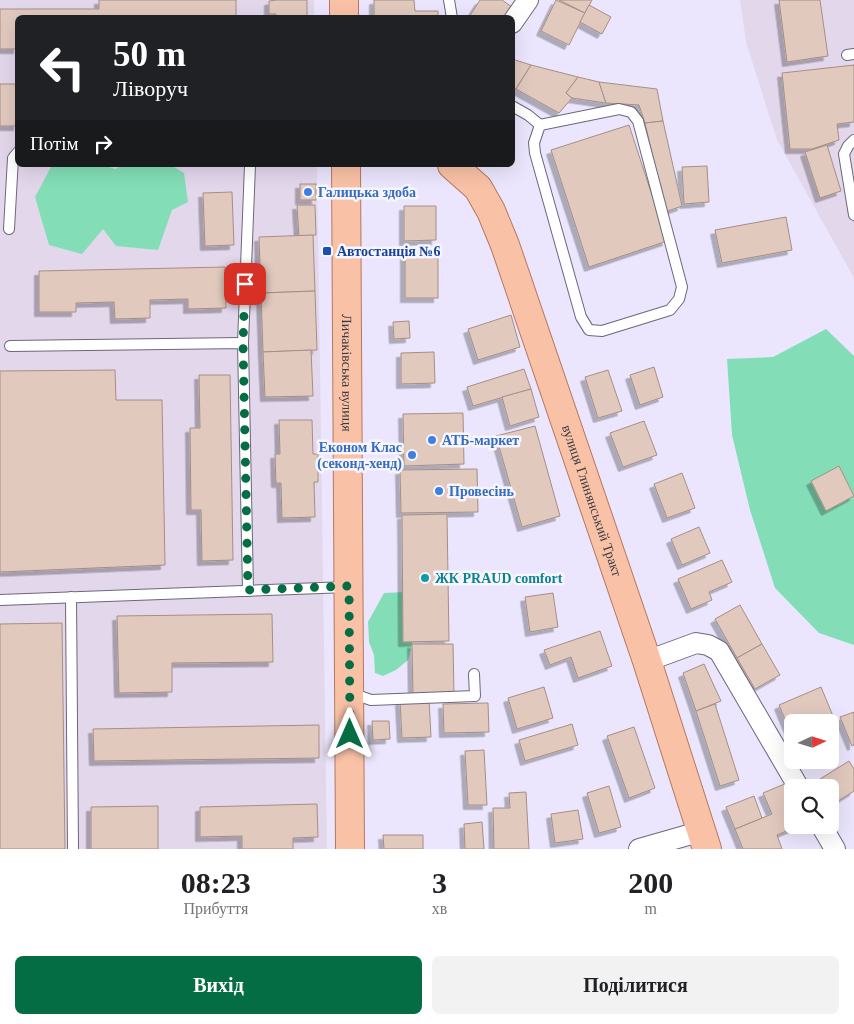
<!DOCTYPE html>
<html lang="uk">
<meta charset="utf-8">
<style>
:root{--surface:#fff;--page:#f2f2f2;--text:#202124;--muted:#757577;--accent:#046d43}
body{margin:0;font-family:Georgia,serif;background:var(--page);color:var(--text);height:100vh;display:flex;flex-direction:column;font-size:19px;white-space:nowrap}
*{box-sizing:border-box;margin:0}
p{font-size:16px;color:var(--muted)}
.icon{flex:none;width:28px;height:28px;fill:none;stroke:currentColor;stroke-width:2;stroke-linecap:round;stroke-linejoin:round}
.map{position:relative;height:849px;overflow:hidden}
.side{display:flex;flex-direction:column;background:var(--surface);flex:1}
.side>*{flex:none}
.hud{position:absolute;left:15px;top:15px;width:500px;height:152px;border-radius:8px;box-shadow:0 5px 20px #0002;background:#202124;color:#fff;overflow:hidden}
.needle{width:32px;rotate:86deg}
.fabs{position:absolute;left:784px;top:714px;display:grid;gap:10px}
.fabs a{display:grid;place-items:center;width:55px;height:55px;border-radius:8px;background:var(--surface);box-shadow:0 5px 20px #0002;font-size:25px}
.pin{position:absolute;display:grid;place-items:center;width:42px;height:42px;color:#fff;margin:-21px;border-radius:10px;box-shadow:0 2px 8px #0006}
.me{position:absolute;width:55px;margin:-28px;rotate:0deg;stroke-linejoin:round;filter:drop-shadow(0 0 4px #0008)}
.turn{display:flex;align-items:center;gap:18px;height:105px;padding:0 15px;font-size:22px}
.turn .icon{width:65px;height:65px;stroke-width:2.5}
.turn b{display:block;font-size:35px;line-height:42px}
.then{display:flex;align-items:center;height:48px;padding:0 15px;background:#0003;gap:10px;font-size:19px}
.eta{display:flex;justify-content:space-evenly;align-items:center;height:85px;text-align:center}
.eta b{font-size:30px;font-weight:800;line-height:35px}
.button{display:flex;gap:10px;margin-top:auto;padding:10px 15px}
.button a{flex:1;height:58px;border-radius:8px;background:var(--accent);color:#fff;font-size:20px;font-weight:800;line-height:58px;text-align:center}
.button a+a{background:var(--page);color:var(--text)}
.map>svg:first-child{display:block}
.industrial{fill:#e3d7ec}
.green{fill:#83deb7}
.building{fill:#e1c9be;stroke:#a58e84;filter:url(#shadow)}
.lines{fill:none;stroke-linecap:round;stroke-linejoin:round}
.lane-casing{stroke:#6c677b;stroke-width:12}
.street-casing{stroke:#6c677b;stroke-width:22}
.primary-casing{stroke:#b4785e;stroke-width:30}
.lane{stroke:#fff;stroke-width:10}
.street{stroke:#fff;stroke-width:20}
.primary{stroke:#f9c2a7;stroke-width:28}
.route{stroke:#046d43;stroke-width:9;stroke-dasharray:0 16.2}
.shop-dot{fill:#3f7fe0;stroke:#f7f5fe;stroke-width:2}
.transit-dot{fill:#1a4fb4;stroke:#f7f5fe;stroke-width:2}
.culture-dot{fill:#0f9aa8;stroke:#f7f5fe;stroke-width:2}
.labels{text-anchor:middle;stroke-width:5;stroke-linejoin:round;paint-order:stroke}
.shop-label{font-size:14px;font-weight:bold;fill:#366cbe;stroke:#f7f5fe;text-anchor:start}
.transit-label{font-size:14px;font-weight:bold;fill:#164399;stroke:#f7f5fe;text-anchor:start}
.street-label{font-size:14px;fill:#3c3a43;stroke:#f7f5fe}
.culture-label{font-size:14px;font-weight:bold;fill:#0d838f;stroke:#f7f5fe;text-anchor:start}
</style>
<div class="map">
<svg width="854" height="849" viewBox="0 0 854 849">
<defs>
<filter id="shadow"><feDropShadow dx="-4.5" dy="4.5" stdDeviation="0" flood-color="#0004"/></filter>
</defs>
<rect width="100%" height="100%" fill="#ebe6fd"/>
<g class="industrial">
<polygon points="0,0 314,0 314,17 18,18 18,165 317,165 327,849 0,849"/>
<polygon points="740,0 854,0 854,278 777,140 746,42"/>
</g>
<g class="green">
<polygon points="52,165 103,165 115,169 124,165 171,165 184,173 188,202 172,210 158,250 116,246 103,229 82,254 49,245 35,197"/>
<polygon points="826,329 854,356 854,645 819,633 775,588 750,510 732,435 727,359 773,357"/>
<polygon points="408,592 416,628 408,660 396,670 383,676 375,673 374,655 369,642 368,622 384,593"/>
</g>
<g class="building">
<polygon points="99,0 236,0 236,18 18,18 18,49 0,49 0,9 99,9"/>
<polygon points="277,0 307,0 307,18 276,18 276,14 269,14 269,1"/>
<polygon points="374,0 414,0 415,11 438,11 438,18 374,18"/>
<polygon points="480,0 502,0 512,7 505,18 469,17"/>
<polygon points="556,0 585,13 569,45 541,31"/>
<polygon points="559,0 592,0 585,13"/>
<polygon points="779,0 820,0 828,56 787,62"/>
<polygon points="589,5 611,17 602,34 580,22"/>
<polygon points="512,59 531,65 516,89 512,87"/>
<polygon points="531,65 578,77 566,93 572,98 559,113 516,89"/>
<polygon points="854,65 854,122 837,124 839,140 812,149 790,149 782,73"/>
<polygon points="578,77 599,82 606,103 572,98 566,93"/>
<polygon points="599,82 657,89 663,121 645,123 639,105 606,103"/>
<rect x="0" y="84" width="18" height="42"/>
<polygon points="663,121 682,206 665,212 645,123"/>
<polygon points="629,125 667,241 589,267 551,150"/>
<polygon points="827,145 841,191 820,198 805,152"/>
<polygon points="707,166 709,202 684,204 682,167"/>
<rect x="300" y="184" width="16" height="16"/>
<polygon points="232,192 234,245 205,246 203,193"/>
<polygon points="297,205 315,205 316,235 299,236"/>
<polygon points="404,206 436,206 436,240 404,241"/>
<polygon points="786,217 792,250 722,263 715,230"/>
<polygon points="313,235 315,291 261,293 259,237"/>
<rect x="405" y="255" width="33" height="43"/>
<polygon points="225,267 226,308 188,309 188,299 150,300 150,318 115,319 114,302 76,303 76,312 39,312 39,271"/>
<polygon points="315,291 317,350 263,352 261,293"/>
<polygon points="511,315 520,347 478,360 468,329"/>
<polygon points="409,321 410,338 394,339 393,322"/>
<polygon points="311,350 313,396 265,397 263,352"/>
<polygon points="434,352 435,383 401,384 401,353"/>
<polygon points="654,367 663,397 640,405 630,375"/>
<polygon points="524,369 531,389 473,406 467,387"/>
<polygon points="115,370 116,400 162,400 165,565 0,572 0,371"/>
<polygon points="608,370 622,411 598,418 585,377"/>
<polygon points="199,375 230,375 233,560 202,561 201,510 191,510 190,428 200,428"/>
<polygon points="531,389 539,417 510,426 502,397"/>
<polygon points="463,413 464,464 404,466 403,414"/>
<polygon points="279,420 312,420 313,454 318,454 318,482 314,482 315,517 282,518 281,483 276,483 275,454 280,454"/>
<polygon points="644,421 657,455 623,467 610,433"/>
<polygon points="535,426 560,516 522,527 496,436"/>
<polygon points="839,466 854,496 826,511 811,481"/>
<polygon points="477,469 478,512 401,513 400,470"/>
<polygon points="682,473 695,508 667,518 654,484"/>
<polygon points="447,514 449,641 403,642 402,515"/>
<polygon points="699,527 710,553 682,565 671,539"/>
<polygon points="722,560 732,582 709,592 712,600 691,609 678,579"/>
<polygon points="553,593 558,627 530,632 525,597"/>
<polygon points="740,605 762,644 737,658 715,619"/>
<polygon points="272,614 273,662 172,663 172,692 119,693 117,616"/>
<polygon points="62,623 65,849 0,849 0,624"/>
<polygon points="600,631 612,666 578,678 571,657 550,665 544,650"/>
<polygon points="412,644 453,644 454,694 413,694"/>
<polygon points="762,644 780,675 755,689 737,658"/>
<polygon points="704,664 721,701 696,711 683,673"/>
<polygon points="544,687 553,718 517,729 508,698"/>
<polygon points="821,687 833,716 817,722 792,722 791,734 779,705"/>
<polygon points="429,699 431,737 402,738 400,701"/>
<polygon points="488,703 489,732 444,733 443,704"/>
<polygon points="715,704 739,780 720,786 696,711"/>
<polygon points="854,712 854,745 852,746 840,717"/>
<polygon points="372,721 389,721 390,739 373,740"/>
<polygon points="572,724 578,745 525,761 519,740"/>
<polygon points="319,725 319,758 94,761 93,729"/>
<polygon points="634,727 655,788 629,798 607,736"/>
<polygon points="484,750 487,805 468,805 465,751"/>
<polygon points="849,761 854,769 854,791 835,803 830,796 830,788 825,788 820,779"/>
<polygon points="787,783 792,796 792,807 786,810 794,828 777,835 782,849 743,849 735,829 772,814 763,793"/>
<polygon points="609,786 621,827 599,833 587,793"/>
<polygon points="526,792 529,849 494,849 493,808 510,808 509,793"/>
<polygon points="754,796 762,818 735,829 726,807"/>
<polygon points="317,804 318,837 293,838 293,849 242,849 242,836 200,837 200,807"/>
<polygon points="158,806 158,849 91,849 91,807"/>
<polygon points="578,810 583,839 555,843 551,814"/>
<polygon points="482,822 484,849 465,849 464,824"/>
<polygon points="383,835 423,835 423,849 384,849"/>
</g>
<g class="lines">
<defs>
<g id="lane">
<polyline points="449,0 452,18"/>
<polyline points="847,55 854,54"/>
<polyline points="512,106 528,115 540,125"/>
<polygon points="619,109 631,112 638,121 682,287 679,299 670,310 602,331 589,330 581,317 535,153 534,143 540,125"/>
<polyline points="854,140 848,146 844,154 854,215"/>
<polyline points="9,229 13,158 18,152"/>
<polyline points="243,343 250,165"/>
<polyline points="10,346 243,343 248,591"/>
<polyline points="71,597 73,849"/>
<polyline points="0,600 348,587"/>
<polyline points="351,693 371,700 475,696 474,674"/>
</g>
<g id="street">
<polyline points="512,23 528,0"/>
<polyline points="647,661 696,643 708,645 719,651 799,788"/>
<polyline points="821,825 835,849"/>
<polyline points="639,849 702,831"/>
</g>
<g id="primary">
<polyline points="344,0 344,18"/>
<path id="s1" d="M 346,165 L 350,849"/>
<path id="s2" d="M 452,165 L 478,188 L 491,211 L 505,245 L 647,661 L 707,849"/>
</g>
</defs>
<use href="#lane" class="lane-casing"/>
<use href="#street" class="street-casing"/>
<use href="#primary" class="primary-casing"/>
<use href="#lane" class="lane"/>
<use href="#street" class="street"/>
<use href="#primary" class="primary"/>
</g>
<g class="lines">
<polyline class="route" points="245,284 243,343 248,590 349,586 350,734"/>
</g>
<g class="shop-dot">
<circle cx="308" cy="192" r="5"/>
<circle cx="432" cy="440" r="5"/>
<circle cx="412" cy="455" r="5"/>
<circle cx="439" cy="491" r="5"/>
</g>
<rect class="transit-dot" x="322" y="246" width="10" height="10" rx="2.5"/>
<circle class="culture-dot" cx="425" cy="578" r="5"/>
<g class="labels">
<g class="shop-label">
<text x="318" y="197">Галицька здоба</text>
<text x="442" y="445">АТБ-маркет</text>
<text x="402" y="452" text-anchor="end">Економ Клас<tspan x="402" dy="16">(секонд-хенд)</tspan></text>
<text x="449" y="496">Провесінь</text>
</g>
<g class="transit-label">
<text x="337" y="256">Автостанція №6</text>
</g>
<g class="street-label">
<text dy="5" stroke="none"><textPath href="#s1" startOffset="208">Личаківська вулиця</textPath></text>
<text dy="5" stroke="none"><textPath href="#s2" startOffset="368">вулиця Глинянський Тракт</textPath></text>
</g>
<g class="culture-label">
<text x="435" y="583">ЖК PRAUD comfort</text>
</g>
</g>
</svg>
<div class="fabs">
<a><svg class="needle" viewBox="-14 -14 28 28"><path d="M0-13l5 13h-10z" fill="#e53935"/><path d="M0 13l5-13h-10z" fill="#757577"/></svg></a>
<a><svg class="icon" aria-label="search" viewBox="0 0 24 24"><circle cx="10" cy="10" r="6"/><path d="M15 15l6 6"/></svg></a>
</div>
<div class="pin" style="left:245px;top:284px;background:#d93025"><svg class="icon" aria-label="arrive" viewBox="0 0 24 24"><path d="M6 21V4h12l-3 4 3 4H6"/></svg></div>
<svg class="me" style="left:350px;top:734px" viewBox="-20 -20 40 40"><path d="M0-17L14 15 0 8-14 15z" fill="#046d43" stroke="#fff" stroke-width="4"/></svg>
<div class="hud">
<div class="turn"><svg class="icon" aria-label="left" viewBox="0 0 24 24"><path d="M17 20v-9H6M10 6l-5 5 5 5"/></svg><div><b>50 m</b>Ліворуч</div></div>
<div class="then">Потім<svg class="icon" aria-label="right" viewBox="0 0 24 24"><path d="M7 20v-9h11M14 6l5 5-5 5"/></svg></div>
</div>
</div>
<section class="side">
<div class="eta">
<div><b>08:23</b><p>Прибуття</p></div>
<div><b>3</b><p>хв</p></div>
<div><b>200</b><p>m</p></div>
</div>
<div class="button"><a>Вихід</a><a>Поділитися</a></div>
</section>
